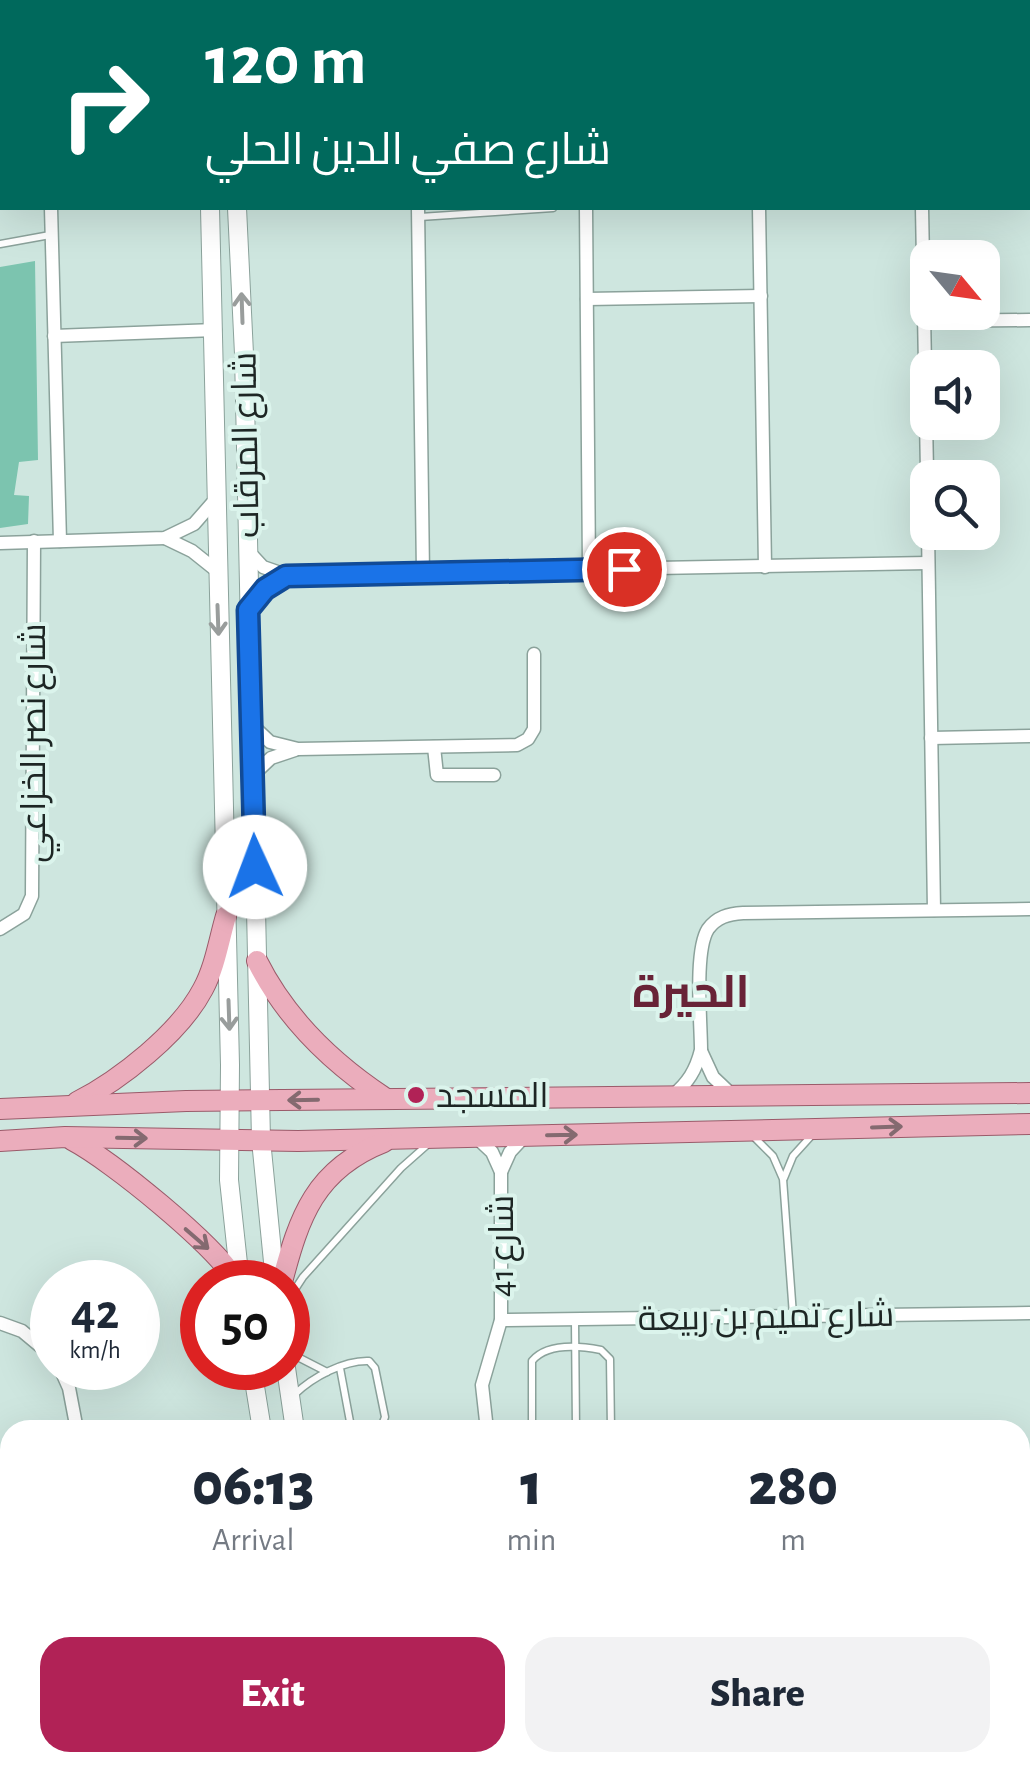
<!DOCTYPE html>
<meta charset="utf-8">
<style>
:root{--surface:#fff;--page:#f2f2f3;--text:#1f2937;--muted:#747a83;--accent:#b12256}
body{margin:0;font-family:"Alegreya Sans",Cairo,sans-serif;background:var(--page);color:var(--text);height:100vh;display:flex;flex-direction:column;font-size:38px;white-space:nowrap}
*{box-sizing:border-box;margin:0}
p{font-size:32px;color:var(--muted)}
.icon{flex:none;width:55px;height:55px;fill:none;stroke:currentColor;stroke-width:2;stroke-linecap:round;stroke-linejoin:round}
.map{position:relative;flex:1;overflow:hidden}
.panel{position:absolute;left:0px;top:1420px;width:1030px;height:352px;display:flex;flex-direction:column;background:var(--surface);border-radius:30px 30px 0 0;box-shadow:0 10px 40px #0002}
.panel>*{flex:none}
.top-card{position:absolute;left:0px;top:0px;width:1030px;height:210px;box-shadow:0 10px 40px #0002;background:#00695c;color:#fff;overflow:hidden}
.needle{width:65px;rotate:119deg}
.fabs{position:absolute;left:910px;top:240px;display:grid;gap:20px}
.fabs a{display:grid;place-items:center;width:90px;height:90px;border-radius:20px;background:var(--surface);box-shadow:0 10px 40px #0002;font-size:50px}
.speed{position:absolute;left:30px;top:1260px;display:flex;gap:20px;font-size:50px;font-weight:700;text-align:center}
.speed>*{display:grid;place-content:center;width:130px;height:130px;border-radius:50%;background:var(--surface);box-shadow:0 10px 40px #0002;line-height:1}
.speed small{font-size:25px;font-weight:400}
.speed .limit{border:15px solid #d22;background:#fff;color:#111}
.pin{position:absolute;display:grid;place-items:center;width:85px;height:85px;color:#fff;margin:-42px;border:5px solid #fff;border-radius:50%;box-shadow:0 2px 10px #0007}
.me{position:absolute;width:110px;margin:-55px;rotate:358deg;stroke-linejoin:round;filter:drop-shadow(0 0 8px #0008)}
.turn{display:flex;align-items:center;gap:35px;height:210px;padding:0 40px;font-size:45px}
.turn .icon{width:130px;height:130px;stroke-width:2.5}
.turn b{display:block;font-size:70px;line-height:85px}
.eta{display:flex;justify-content:space-evenly;align-items:center;height:170px;text-align:center}
.eta b{font-size:60px;font-weight:800;line-height:70px}
.primary-button{display:flex;gap:20px;margin-top:auto;padding:20px 40px}
.primary-button a{flex:1;height:115px;border-radius:30px;background:var(--accent);color:#fff;font-size:40px;font-weight:800;line-height:115px;text-align:center}
.primary-button a+a{background:var(--page);color:var(--text)}
.map>svg:first-child{display:block}
.green{fill:#7cc4af}
.lines{fill:none;stroke-linecap:round;stroke-linejoin:round}
.service-casing{stroke:#8ba29b;stroke-width:9}
.minor-casing{stroke:#8ba29b;stroke-width:15}
.secondary-casing{stroke:#8ba29b;stroke-width:20}
.primary-casing{stroke:#9a5b6a;stroke-width:22}
.service{stroke:#fff;stroke-width:6}
.minor{stroke:#fff;stroke-width:12}
.secondary{stroke:#fff;stroke-width:18}
.primary{stroke:#ebadbc;stroke-width:20}
.oneway{stroke:#999d9c}
.oneway2{stroke:#846a70}
.route-casing{stroke:#114b97;stroke-width:25}
.route{stroke:#1a73e8;stroke-width:18}
.poi-dot{fill:#b12256;stroke:#dbf4ec;stroke-width:4}
.labels{text-anchor:middle;stroke-width:8;stroke-linejoin:round;paint-order:stroke}
.street-label{font-size:35px;fill:#1d2624;stroke:#dbf4ec}
.poi-label{font-size:35px;fill:#1d2624;stroke:#dbf4ec;text-anchor:start}
.district-label{font-size:45px;font-weight:bold;fill:#682337;stroke:#dbf4ec}
</style>
<div class="map">
<svg width="1030" height="1771" viewBox="0 0 1030 1771">
<rect width="100%" height="100%" fill="#cee6df"/>
<polygon class="green" points="35,261 38,460 19,462 14,495 29,496 28,524 0,528 0,267"/>
<g class="lines">
<defs>
<g id="service">
<polyline points="420,217 553,208"/>
<polyline points="0,244 50,235"/>
<polyline points="755,1138 773,1156 783,1179 793,1315"/>
<polyline points="784,1178 793,1156 812,1135"/>
<polyline points="288,1300 303,1277 401,1168 427,1145"/>
<polyline points="575,1321 576,1430"/>
<polyline points="288,1352 327,1372"/>
<path d="M 295,1394 C 313,1377 344,1360 369,1361 L 375,1368 L 385,1417 L 382,1425 L 357,1430 L 351,1427 L 340,1368"/>
<path d="M 532,1430 L 532,1361 C 547,1343 580,1346 601,1350 L 610,1359 L 611,1430"/>
</g>
<g id="minor">
<polyline points="92,0 92,2"/>
<polyline points="401,0 401,2"/>
<polyline points="569,0 570,2"/>
<polyline points="919,0 919,2"/>
<polyline points="0,95 2,94"/>
<polyline points="51,208 60,541"/>
<polyline points="418,208 423,573"/>
<polyline points="586,208 589,570"/>
<polyline points="759,208 765,567"/>
<polyline points="922,208 928,525"/>
<polyline points="587,299 761,296"/>
<polyline points="924,321 1030,320"/>
<polyline points="54,336 215,330"/>
<polyline points="928,532 934,910"/>
<polyline points="165,538 192,551 217,571"/>
<polyline points="0,543 165,538 194,524 215,500"/>
<polyline points="249,552 263,567 286,575 928,563"/>
<polyline points="248,610 265,589 286,575"/>
<polyline points="252,725 270,742 298,749 517,745 528,739 534,729 534,654"/>
<polyline points="931,738 1030,736"/>
<polyline points="434,747 437,775 494,775"/>
<polyline points="253,775 271,758 295,750"/>
<polyline points="0,929 24,914 32,896 34,541"/>
<polyline points="701,1051 713,1077 732,1095"/>
<path d="M 672,1096 C 688,1083 696,1070 701,1050 C 701,1022 694,951 708,929 C 717,917 728,914 743,913 L 1030,909"/>
<polyline points="476,1137 492,1152 501,1172 501,1320 482,1385 487,1430"/>
<polyline points="501,1172 510,1152 524,1137"/>
<polyline points="501,1320 1030,1313"/>
<polyline points="0,1323 22,1331 52,1356"/>
<polyline points="60,1368 69,1388 77,1430"/>
<polyline points="1020,1497 1030,1489"/>
<polyline points="0,1502 10,1500"/>
<polyline points="0,1664 10,1662"/>
<polyline points="117,1762 118,1771"/>
<polyline points="531,1762 532,1771"/>
<polyline points="1012,1762 1012,1771"/>
</g>
<g id="secondary">
<polyline points="192,0 192,2"/>
<polyline points="219,0 220,2"/>
<polyline points="210,208 230,1065 229,1180 240,1282"/>
<polyline points="237,208 244,354 261,1140 275,1282"/>
<polyline points="252,1368 262,1430"/>
<polyline points="286,1368 295,1430"/>
<polyline points="320,1762 321,1771"/>
<polyline points="348,1762 350,1771"/>
</g>
<g id="primary">
<path d="M 257,961 C 285,1017 332,1063 385,1098"/>
<path d="M 77,1102 C 120,1080 180,1033 203,989 C 215,967 219,940 226,916"/>
<polyline points="0,1109 186,1101 1030,1093"/>
<path d="M 72,1140 C 112,1161 215,1245 237,1282"/>
<polyline points="0,1141 65,1137 298,1141 1030,1124"/>
<path d="M 282,1282 C 299,1217 315,1169 384,1142"/>
</g>
</defs>
<use href="#service" class="service-casing"/>
<use href="#minor" class="minor-casing"/>
<use href="#secondary" class="secondary-casing"/>
<use href="#primary" class="primary-casing"/>
<use href="#service" class="service"/>
<use href="#minor" class="minor"/>
<use href="#secondary" class="secondary"/>
<use href="#primary" class="primary"/>
</g>
<defs><path id="oneway-shaft" d="M-6 0H5M1.5-3L5.5 0L1.5 3" fill="none" stroke-width="1.6" stroke-linecap="round" stroke-linejoin="round" transform="scale(2.5)"/></defs>
<g class="oneway">
<use href="#oneway-shaft" transform="translate(242 308) rotate(-92)"/>
<use href="#oneway-shaft" transform="translate(218 620) rotate(88)"/>
<use href="#oneway-shaft" transform="translate(229 1015) rotate(88)"/>
</g>
<g class="oneway2">
<use href="#oneway-shaft" transform="translate(303 1100) rotate(179)"/>
<use href="#oneway-shaft" transform="translate(887 1127) rotate(-2)"/>
<use href="#oneway-shaft" transform="translate(562 1135) rotate(-1)"/>
<use href="#oneway-shaft" transform="translate(132 1138) rotate(1)"/>
<use href="#oneway-shaft" transform="translate(197 1239) rotate(41)"/>
</g>
<g class="lines">
<defs>
<polyline id="route" points="255,867 248,610 265,589 286,576 624,569"/>
</defs>
<use href="#route" class="route-casing"/>
<use href="#route" class="route"/>
</g>
<circle class="poi-dot" cx="416" cy="1095" r="10"/>
<g class="labels">
<g class="street-label">
<text transform="translate(245 445) rotate(-91)" y="12">شارع المرقاب</text>
<text transform="translate(33 743) rotate(-90)" y="12">شارع نصر الخزاعي</text>
<text transform="translate(501 1246) rotate(-90)" y="12">شارع 41</text>
<text transform="translate(766 1316) rotate(-1)" y="12">شارع تميم بن ربيعة</text>
</g>
<g class="poi-label">
<text x="436" y="1107">المسجد</text>
</g>
<g class="district-label">
<text x="691" y="1007">الحيرة</text>
</g>
</g>
</svg>
<div class="fabs">
<a><svg class="needle" viewBox="-14 -14 28 28"><path d="M0-13l5 13h-10z" fill="#e53935"/><path d="M0 13l5-13h-10z" fill="#747a83"/></svg></a>
<a><svg class="icon" aria-label="sound" viewBox="0 0 24 24"><path d="M4 9h4l5-4v14l-5-4H4zM17 9q2 3 0 6"/></svg></a>
<a><svg class="icon" aria-label="search" viewBox="0 0 24 24"><circle cx="10" cy="10" r="6"/><path d="M15 15l6 6"/></svg></a>
</div>
<div class="speed"><div>42<small>km/h</small></div><div class="limit">50</div></div>
<div class="pin" style="left:624px;top:569px;background:#d93025"><svg class="icon" aria-label="arrive" viewBox="0 0 24 24"><path d="M6 21V4h12l-3 4 3 4H6"/></svg></div>
<svg class="me" style="left:255px;top:867px" viewBox="-20 -20 40 40"><circle r="19" fill="#fff"/><path d="M0-13L10 11 0 6-10 11z" fill="#1a73e8"/></svg>
<div class="top-card">
<div class="turn"><svg class="icon" aria-label="right" viewBox="0 0 24 24"><path d="M7 20v-9h11M14 6l5 5-5 5"/></svg><div><b>120 m</b>شارع صفي الدين الحلي</div></div>
</div>
<section class="panel">
<div class="eta">
<div><b>06:13</b><p>Arrival</p></div>
<div><b>1</b><p>min</p></div>
<div><b>280</b><p>m</p></div>
</div>
<div class="primary-button"><a>Exit</a><a>Share</a></div>
</section>
</div>
